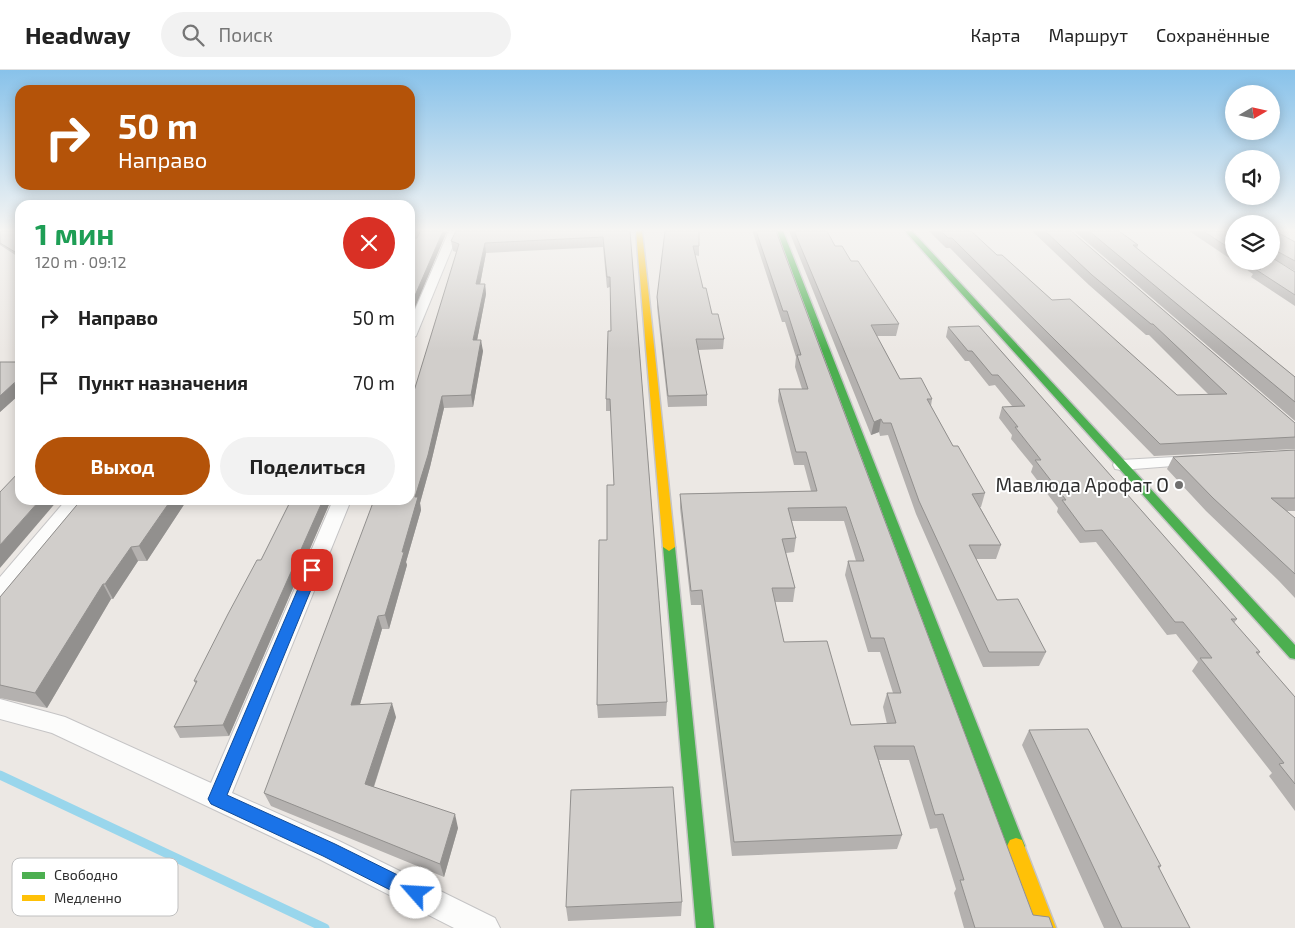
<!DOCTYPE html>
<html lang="ru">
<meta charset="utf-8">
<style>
:root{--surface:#fff;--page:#f2f2f2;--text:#222;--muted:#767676;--line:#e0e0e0;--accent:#b45309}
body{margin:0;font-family:"Exo 2",sans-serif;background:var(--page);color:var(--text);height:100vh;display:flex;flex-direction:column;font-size:19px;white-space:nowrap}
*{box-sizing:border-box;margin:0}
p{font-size:16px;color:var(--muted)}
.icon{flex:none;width:28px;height:28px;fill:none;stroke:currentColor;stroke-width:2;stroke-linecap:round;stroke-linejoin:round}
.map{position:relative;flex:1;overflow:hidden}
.drawer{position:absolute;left:15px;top:130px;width:400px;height:305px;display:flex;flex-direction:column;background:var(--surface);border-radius:15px;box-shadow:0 2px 12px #0003}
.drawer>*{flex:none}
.hud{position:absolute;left:15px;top:15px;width:400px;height:105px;border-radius:15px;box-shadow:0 2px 12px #0003;background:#b45309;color:#fff;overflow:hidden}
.needle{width:32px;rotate:81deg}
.buttons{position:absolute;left:1225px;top:15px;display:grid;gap:10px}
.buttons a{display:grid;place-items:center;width:55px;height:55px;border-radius:50%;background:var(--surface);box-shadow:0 2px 12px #0003;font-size:25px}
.pin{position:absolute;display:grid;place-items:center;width:42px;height:42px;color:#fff;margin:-21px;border-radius:10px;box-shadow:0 2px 8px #0006}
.me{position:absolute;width:55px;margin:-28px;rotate:296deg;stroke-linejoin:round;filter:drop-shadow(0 0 4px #0008)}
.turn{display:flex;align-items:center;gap:18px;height:105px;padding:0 20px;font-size:22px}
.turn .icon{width:65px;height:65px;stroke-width:2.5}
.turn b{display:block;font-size:35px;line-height:42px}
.round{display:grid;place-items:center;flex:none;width:52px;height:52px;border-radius:26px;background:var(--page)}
.summary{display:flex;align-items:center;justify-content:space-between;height:85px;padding:0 20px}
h1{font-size:30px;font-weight:700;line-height:38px;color:#1e9e55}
.button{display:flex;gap:10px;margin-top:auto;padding:10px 20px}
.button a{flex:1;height:58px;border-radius:30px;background:var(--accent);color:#fff;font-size:20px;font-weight:700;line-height:58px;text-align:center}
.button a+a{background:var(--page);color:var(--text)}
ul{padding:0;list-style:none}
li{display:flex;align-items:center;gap:15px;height:65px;padding:0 20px}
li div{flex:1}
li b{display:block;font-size:19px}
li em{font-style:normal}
header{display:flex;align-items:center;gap:30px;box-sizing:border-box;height:70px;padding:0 25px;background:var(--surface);border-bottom:1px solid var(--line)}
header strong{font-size:24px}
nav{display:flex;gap:28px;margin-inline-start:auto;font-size:18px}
.search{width:350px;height:45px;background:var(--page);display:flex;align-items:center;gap:12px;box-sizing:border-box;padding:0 18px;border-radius:28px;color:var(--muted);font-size:19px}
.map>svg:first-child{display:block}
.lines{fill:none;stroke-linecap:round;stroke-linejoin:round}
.stream{stroke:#99d6ec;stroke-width:9}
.street-casing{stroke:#c5c4c5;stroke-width:2}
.fast-casing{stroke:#c5c4c5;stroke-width:3}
.slow-casing{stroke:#c5c4c5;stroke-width:3}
.street{fill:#fcfcfb;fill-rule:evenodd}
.fast{fill:#4caf50;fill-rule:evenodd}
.slow{fill:#ffc107;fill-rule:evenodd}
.wall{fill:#b4b1af;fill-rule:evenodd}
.shaded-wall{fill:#92908e}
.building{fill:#d1cecb;stroke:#92908e;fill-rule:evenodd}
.route{fill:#1a73e8;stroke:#114b97}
.poi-dot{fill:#706f6e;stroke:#fff;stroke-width:2}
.labels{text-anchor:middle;stroke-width:4;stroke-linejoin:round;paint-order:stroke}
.poi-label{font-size:19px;fill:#2e2e2e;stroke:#fff;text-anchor:end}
.key{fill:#fff;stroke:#c0c0c0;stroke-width:1}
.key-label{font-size:14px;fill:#2e2e2e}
</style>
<header>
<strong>Headway</strong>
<div class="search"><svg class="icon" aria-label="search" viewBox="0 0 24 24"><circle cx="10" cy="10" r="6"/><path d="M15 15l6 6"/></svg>Поиск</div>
<nav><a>Карта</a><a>Маршрут</a><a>Сохранённые</a></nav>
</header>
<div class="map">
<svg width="1295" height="858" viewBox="0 0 1295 858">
<rect width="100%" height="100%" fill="#ece8e4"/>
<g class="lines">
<polyline class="stream" points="0,705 325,858"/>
<defs>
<g id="street">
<polygon points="449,161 459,161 416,266 410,270 410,251"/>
<polygon points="1193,386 1199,388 1201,391 1199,394 1121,400 1115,399 1113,395 1115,391 1121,390"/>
<polygon points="66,430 84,430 7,525 0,527 0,507"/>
<polygon points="333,430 351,430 232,723 339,771 495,848 500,858 454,858 319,789 52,663 0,649 0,629 65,647 211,713"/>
</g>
<g id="fast">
<polygon points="777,161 783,161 1025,776 1022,782 1016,784 1010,782 1007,776"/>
<polygon points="905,161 912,161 1295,575 1295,589 1290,588"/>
<polygon points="669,473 675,477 714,858 696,858 663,477"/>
</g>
<g id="slow">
<polygon points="636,161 642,161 675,477 669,481 663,477"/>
<polygon points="1016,768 1022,770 1056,858 1038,858 1007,776 1010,770"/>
</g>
</defs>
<use href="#street" class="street-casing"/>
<use href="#fast" class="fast-casing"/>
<use href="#slow" class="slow-casing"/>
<use href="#street" class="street"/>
<use href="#fast" class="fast"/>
<use href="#slow" class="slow"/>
</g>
<g class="wall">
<polygon points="0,161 20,161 20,188 0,175"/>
<polygon points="410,161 447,161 410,249 410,175 417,168 410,164"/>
<polygon points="630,161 667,632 666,646 598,648 597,635 607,470 614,415 611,341 606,341 606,329 611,261 610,217 607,218 603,177 486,183 480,214 485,214 486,224 477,270 483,281 473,337 444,338 430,397 420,433 421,440 406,492 407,495 389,559 382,559 360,634 396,647 374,717 458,758 444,807 271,736 264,723 410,430 456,182 453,181 451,171"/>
<polygon points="699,161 699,186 695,185 703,218 712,244 724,269 723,279 698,280 707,325 707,336 668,337 657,237 657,227"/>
<path d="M 753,161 L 776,161 L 1033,845 L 1053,858 L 964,858 L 954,823 L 956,819 L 937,758 L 930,759 L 909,690 L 879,690 L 902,765 L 897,779 L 732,786 L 701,535 L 691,535 L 680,438 L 680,424 L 811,421 L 804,395 L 794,395 L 778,331 L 779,319 L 802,319 L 795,297 L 796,287 L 785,252 L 782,252 L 753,163 ZM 792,451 L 844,451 L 856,491 L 848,491 L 845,505 L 868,582 L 880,582 L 893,623 L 887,623 L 883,637 L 887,654 L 851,655 L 784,572 L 775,532 L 793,532 L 795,518 L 786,483 L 794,482 L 796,468 Z"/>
<polygon points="789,161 827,161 835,176 851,191 899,254 896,266 877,266 900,309 932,329 931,336 953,376 985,423 981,437 980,437 1001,475 996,489 976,489 997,530 1046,582 1039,596 983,597 916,444 888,365 880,366 879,362 871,365"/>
<polygon points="929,161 971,161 997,185 1052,230 1177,325 1209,325 1149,265 1146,265 1089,215 1032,161 1071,161 1295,353 1295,379 1154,386 950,178 946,178"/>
<polygon points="1074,161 1119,161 1138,175 1137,179 1295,307 1295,351"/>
<polygon points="1189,161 1231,161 1234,163 1234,191 1271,191 1271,161 1295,172 1295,201 1275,190 1295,202 1295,236 1251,207 1253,204"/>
<polygon points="979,256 1237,549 1234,553 1260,582 1258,585 1295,627 1295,741 1269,706 1272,703 1192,601 1198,592 1176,564 1167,565 1096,472 1080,473 1057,442 1058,438 1031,402 1033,396 1011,369 1012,365 999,348 1002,337 1012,336 995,315 989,316 969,291 965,291 946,267 948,257"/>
<polygon points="0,292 20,292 20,324 0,342"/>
<polygon points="1295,380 1295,441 1287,441 1295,448 1295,528 1279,511 1206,441 1167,399 1173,387"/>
<polygon points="81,430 187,430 147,491 138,491 113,529 111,529 47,638 0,628 0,527"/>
<polygon points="291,430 331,430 229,666 180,668 174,657 196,614 194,611 261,490"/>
<polygon points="1029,660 1161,796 1159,799 1190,858 1104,858 1022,675"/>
<polygon points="682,832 681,846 568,851 566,837"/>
</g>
<g class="shaded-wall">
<polygon points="443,161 447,161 410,249 410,237"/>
<polygon points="485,173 486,183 478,225 476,214"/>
<polygon points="485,214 486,224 475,281 473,270"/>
<polygon points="481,270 483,281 473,337 471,325"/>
<polygon points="14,313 20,324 0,342 0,326"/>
<polygon points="442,326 444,338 430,397 420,433 421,440 406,492 407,495 389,559 385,545 402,482 415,427"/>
<polygon points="881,349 879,362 871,365 874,352"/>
<polygon points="40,430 58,430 0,498 0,475"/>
<polygon points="171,430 187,430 147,491 139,476"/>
<polygon points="323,430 331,430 229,666 223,655"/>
<polygon points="131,477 138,491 113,529 105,514"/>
<polygon points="103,514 111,529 47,638 35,623"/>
<polygon points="378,546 382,559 356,648 351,635"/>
<polygon points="392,633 396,647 370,728 365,714"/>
<polygon points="455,744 458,758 444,807 440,794"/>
</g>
<g class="building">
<polygon points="0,161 20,161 20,185 0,173"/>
<polygon points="417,161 443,161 410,237 410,175 414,168 417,168 420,162"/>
<polygon points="456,161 630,161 667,632 597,635 599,470 607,470 607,415 614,415 610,329 606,329 608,261 611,261 610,207 607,207 603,167 485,173 476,214 485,214 473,270 481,270 471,325 442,326 428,385 415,427 418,427 402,482 404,482 385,545 378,546 351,635 392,633 365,714 455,744 440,794 264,723 374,430 410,430 410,334 459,174 451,171"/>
<polygon points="665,161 699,161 699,176 693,176 703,218 706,218 712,244 718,244 724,269 696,269 707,325 668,326 657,227"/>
<path d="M 756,161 L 776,161 L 1033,845 L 1049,847 L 1053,858 L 975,858 L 960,810 L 964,810 L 943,744 L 935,745 L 914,676 L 874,676 L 902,765 L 734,772 L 702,520 L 691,521 L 680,424 L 817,421 L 806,382 L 796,382 L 779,319 L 808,319 L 797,285 L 801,285 L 787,241 L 783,241 ZM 846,437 L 864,491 L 848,491 L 871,568 L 884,568 L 901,623 L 887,623 L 896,653 L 851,655 L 827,571 L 784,572 L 772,518 L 795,518 L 782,469 L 796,468 L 788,438 Z"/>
<polygon points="794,161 827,161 835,176 842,176 851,191 858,191 899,254 871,255 900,309 921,308 932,329 927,329 953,376 958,376 985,423 972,424 1001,475 969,475 997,530 1018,529 1046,582 989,582 919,431 891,353 883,353 881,349 874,352"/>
<polygon points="941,161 971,161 997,185 1002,185 1052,230 1070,229 1177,325 1227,324 1153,254 1151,254 1092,205 1045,161 1071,161 1295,353 1295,367 1160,374 952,168 948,168"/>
<polygon points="1089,161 1119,161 1138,175 1133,175 1295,307 1295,332"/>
<polygon points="1203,161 1231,161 1234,163 1234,181"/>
<polygon points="1271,161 1275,161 1295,172 1295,191 1273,179 1273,181 1271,181"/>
<polygon points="1271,187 1295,202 1295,225 1255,199 1261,199 1249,191 1271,191"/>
<polygon points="979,256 1237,549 1231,549 1260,582 1256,582 1295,627 1295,714 1279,694 1284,693 1200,588 1212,588 1183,552 1175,552 1102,460 1085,461 1062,430 1066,430 1035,390 1041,390 1015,357 1018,357 1002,337 1025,336 998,305 992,305 972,281 968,281 948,257"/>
<polygon points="0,292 20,292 20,312 14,313 0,326"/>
<polygon points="1295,380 1295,428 1271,428 1295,448 1295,504 1213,428 1173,387"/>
<polygon points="20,401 20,430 40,430 0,475 0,422"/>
<polygon points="81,430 171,430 139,476 131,477 105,514 103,514 35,623 0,615 0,527"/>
<polygon points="291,430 323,430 223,655 174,657 197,611 194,611 228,544 257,490 261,490"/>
<polygon points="1088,659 1161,796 1158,796 1190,858 1122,858 1029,660"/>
<polygon points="673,717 682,832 566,837 571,720"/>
</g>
<linearGradient id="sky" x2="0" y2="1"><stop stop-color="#88c2ea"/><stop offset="0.57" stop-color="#f6f5f3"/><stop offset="1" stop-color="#f6f5f3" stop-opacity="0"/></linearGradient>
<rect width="1295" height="281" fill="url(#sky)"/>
<polygon class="route" points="312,496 319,500 227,725 335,774 422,817 425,823 422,830 416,833 323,786 211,734 208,729 306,500"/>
<circle class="poi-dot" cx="1179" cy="415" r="5"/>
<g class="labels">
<g class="poi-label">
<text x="1169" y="422">Мавлюда Арофат О</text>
</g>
</g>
<rect x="12" y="788" width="166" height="58" rx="8" class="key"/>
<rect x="22" y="802" width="23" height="7" fill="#4caf50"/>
<rect x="22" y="825" width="23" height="6" fill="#ffc107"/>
<g class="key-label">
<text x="54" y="810">Свободно</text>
<text x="54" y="833">Медленно</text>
</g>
</svg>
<div class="buttons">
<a><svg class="needle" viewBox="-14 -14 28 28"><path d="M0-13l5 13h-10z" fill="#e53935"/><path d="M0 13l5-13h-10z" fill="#767676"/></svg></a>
<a><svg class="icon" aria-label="sound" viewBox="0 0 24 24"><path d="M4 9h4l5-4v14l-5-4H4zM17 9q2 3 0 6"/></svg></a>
<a><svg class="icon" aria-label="layers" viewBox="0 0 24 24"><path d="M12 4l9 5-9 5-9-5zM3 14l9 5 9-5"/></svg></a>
</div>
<div class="pin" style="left:312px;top:500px;background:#d93025"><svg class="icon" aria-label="arrive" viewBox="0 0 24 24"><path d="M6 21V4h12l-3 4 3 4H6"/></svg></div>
<svg class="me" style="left:416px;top:823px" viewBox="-20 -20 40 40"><circle r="19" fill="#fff"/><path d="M0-13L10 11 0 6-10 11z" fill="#1a73e8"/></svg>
<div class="hud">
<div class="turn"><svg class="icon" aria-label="right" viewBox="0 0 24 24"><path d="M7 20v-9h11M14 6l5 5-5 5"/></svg><div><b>50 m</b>Направо</div></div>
</div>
<section class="drawer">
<div class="summary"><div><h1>1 мин</h1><p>120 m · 09:12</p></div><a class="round" style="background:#d93025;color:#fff"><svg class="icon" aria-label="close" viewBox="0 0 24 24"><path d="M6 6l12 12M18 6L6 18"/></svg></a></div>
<ul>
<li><svg class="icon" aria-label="right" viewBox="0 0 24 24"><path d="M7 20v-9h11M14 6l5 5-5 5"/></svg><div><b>Направо</b></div><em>50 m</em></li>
<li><svg class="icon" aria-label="arrive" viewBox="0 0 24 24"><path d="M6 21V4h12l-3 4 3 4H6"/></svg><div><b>Пункт назначения</b></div><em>70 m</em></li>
</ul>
<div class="button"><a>Выход</a><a>Поделиться</a></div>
</section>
</div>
